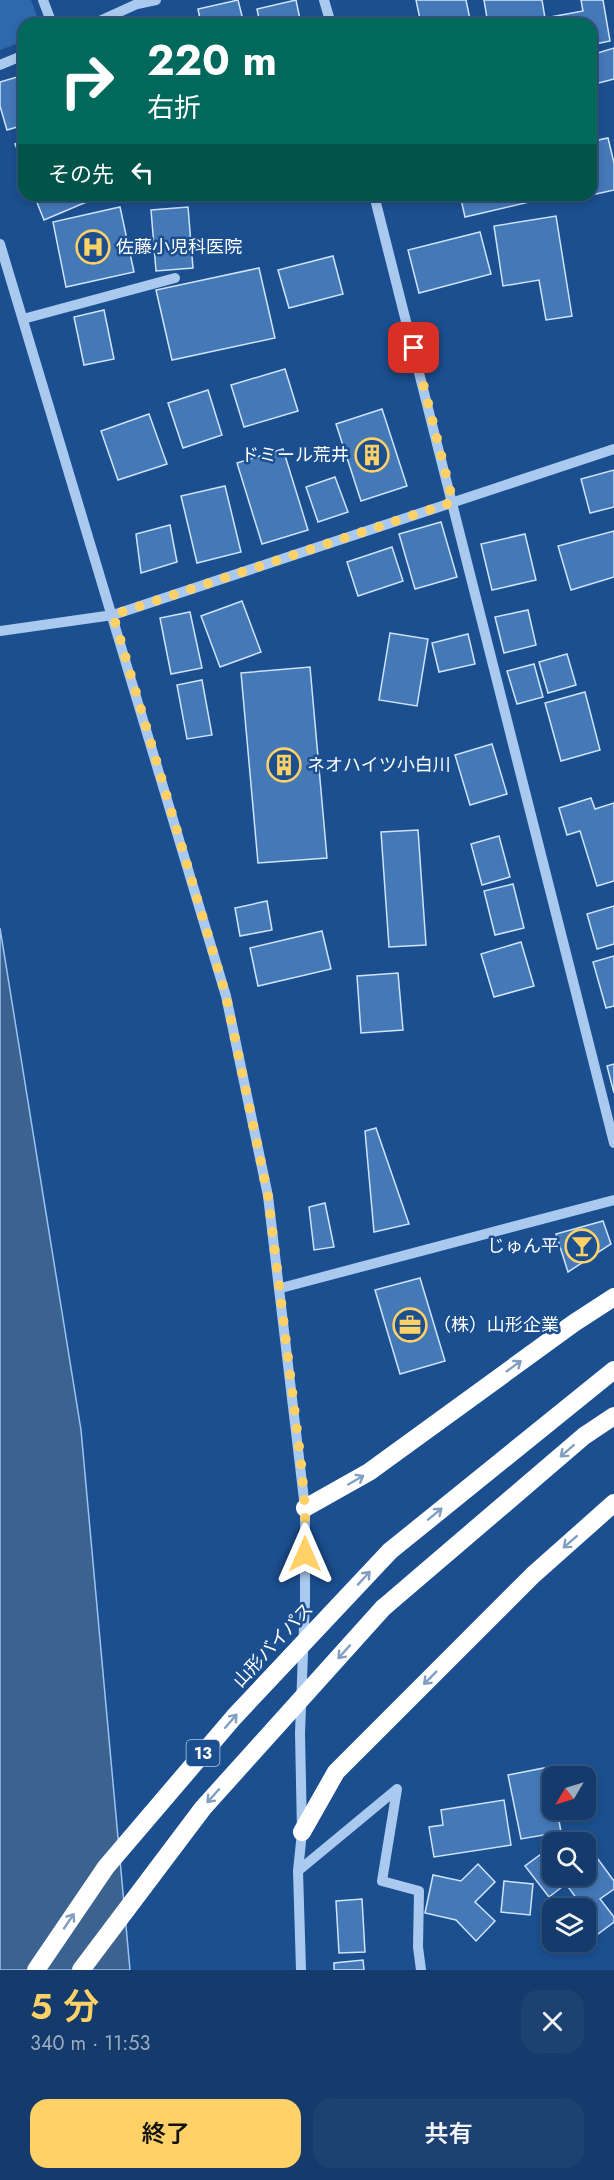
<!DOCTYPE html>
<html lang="ja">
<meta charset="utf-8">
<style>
:root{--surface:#143b6b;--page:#1d4271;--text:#f1f3f6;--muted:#9dadc1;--line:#33557e;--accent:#ffd166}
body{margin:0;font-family:Jost,"Noto Sans JP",sans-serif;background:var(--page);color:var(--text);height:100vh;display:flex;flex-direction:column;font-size:22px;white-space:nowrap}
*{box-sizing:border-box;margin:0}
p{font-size:20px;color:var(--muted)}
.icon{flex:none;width:33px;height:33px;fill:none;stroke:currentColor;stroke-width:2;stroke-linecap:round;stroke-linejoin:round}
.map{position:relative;height:1970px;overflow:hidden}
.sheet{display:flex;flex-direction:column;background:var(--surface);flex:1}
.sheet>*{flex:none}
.top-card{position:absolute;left:18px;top:18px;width:579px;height:183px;border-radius:18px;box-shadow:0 3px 9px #0003,0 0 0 2px var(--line);background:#00695c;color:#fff;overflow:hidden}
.needle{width:39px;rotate:232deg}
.tools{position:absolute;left:542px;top:1766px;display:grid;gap:12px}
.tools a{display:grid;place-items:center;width:54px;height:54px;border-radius:12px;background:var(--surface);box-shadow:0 3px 9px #0003,0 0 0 2px var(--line);font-size:30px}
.pin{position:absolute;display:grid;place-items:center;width:51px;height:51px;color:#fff;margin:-26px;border-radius:12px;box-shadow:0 3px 9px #0006}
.me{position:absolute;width:66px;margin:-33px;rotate:0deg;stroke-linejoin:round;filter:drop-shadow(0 0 4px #0008)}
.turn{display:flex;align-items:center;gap:21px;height:126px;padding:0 30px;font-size:27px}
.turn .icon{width:78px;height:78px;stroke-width:2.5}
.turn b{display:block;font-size:42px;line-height:51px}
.then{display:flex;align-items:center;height:57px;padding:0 30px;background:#0003;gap:12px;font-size:22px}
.round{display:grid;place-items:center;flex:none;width:63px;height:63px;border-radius:18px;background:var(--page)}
.headline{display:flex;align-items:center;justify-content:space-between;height:102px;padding:0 30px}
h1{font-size:36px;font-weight:600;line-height:45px;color:var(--accent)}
.cta{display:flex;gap:12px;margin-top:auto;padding:12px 30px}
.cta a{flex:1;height:69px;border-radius:18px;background:var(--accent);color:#111;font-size:24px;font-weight:600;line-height:69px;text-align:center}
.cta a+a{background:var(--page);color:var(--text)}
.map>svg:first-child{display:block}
.green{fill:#2e69ad}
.water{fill:#3c6290;stroke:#9cc4f0;stroke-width:1.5}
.building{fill:#4478b7;stroke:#cfe3fa;stroke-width:1.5}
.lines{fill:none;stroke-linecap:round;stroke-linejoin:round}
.minor{stroke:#a9c9ee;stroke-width:10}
.highway{stroke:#fff;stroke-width:18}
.highway-bridge{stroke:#fff;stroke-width:18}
.oneway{stroke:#829ec1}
.route{stroke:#ffd166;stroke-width:10;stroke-dasharray:0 18}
.labels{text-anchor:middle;stroke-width:5;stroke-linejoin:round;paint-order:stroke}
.shield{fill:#1b4f8f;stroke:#bbcadd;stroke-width:1.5}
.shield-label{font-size:16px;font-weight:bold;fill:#fff}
.poi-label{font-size:18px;fill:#fff;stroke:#1b4f8f;text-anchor:start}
.street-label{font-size:18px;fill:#fff;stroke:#1b4f8f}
</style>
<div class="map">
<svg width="614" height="1970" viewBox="0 0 614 1970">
<rect width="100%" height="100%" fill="#1b4f8f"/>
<polygon class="green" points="0,0 31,0 40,24 24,24 24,41 0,50"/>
<polygon class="water" points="0,928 81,1430 130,1970 0,1970"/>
<g class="building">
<polygon points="238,0 244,24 201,24 198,9"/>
<polygon points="296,0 301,24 260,24 257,9"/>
<polygon points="416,0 466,0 471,24 421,24"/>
<polygon points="484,0 542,0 545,18 583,11 581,0 603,0 610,41 591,45 591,24 488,24"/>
<polygon points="169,17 171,24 148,24"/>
<polygon points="614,48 614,79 591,85 591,55"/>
<polygon points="24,75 24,125 7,130 0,106 0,82"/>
<polygon points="591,111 598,140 608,138 614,163 614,190 560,202 559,195 591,195"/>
<polygon points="24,140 24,166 15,144"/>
<polygon points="34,195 103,195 44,220"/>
<polygon points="460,195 537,195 538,200 465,217"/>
<polygon points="120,207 134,272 66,287 53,222"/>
<polygon points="188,207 193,268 156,271 151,210"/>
<polygon points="556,216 572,316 546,320 539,280 503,286 494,226"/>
<polygon points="480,232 491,274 419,293 408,250"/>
<polygon points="333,256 343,294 289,308 278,270"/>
<polygon points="259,268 275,338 172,360 156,290"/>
<polygon points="104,310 114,359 84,365 74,317"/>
<polygon points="285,369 298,411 244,427 231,385"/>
<polygon points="208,390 222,435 183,448 168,403"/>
<polygon points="382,409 407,486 361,501 336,424"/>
<polygon points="149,414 167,464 118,480 101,431"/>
<polygon points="283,449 308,530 262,544 237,463"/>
<polygon points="614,470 614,507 590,513 581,479"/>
<polygon points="335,477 348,512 318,522 306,487"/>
<polygon points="225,486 241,552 197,563 181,496"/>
<polygon points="441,522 457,577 415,589 399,534"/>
<polygon points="170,525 177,562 141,573 136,534"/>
<polygon points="614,531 614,577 571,590 558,546"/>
<polygon points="525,534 536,580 492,590 481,544"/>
<polygon points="392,547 403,581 358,596 347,562"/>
<polygon points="242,601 261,652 220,667 201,616"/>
<polygon points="528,610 536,645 504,653 495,617"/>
<polygon points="190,612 202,668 171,674 160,618"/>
<polygon points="390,633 428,639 417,706 379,700"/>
<polygon points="468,634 475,664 439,672 432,643"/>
<polygon points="567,654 576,685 548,693 539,662"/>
<polygon points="534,664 543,697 517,704 507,671"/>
<polygon points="310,667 327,858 258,863 241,673"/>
<polygon points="202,680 212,735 187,739 177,685"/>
<polygon points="585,692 600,750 561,761 545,703"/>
<polygon points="492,744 507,794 470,805 455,755"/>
<polygon points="591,798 595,809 614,803 614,881 597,886 580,831 567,835 559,808"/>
<polygon points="418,830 426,945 389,947 381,832"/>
<polygon points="499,836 510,877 482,885 471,844"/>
<polygon points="513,884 524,928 495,935 484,891"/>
<polygon points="267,901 272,930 240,936 235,908"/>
<polygon points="614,906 614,944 597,949 587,914"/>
<polygon points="322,931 331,969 258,986 250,948"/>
<polygon points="521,942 534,986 494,997 481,954"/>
<polygon points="614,956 614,1006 606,1008 593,962"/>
<polygon points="398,973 403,1030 361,1033 357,976"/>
<polygon points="614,1064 614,1093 607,1066"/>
<polygon points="376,1128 409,1224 374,1232 365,1131"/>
<polygon points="325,1203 334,1247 314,1250 309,1207"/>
<polygon points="603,1221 611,1244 568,1272 556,1234"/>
<polygon points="420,1278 445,1361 400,1374 375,1290"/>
<polygon points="549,1767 552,1782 552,1809 557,1809 561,1832 521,1839 508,1775"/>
<polygon points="504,1800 511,1845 434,1857 429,1827 443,1825 441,1810"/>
<polygon points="552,1846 552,1875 585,1875 585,1856 592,1851 614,1881 614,1889 600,1899 614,1917 614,1922 582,1946 578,1941 585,1941 585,1908 564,1908 577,1899 566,1884 549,1897 525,1866"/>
<polygon points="478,1864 495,1882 475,1902 495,1921 476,1941 456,1920 425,1913 433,1875 461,1881"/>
<polygon points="504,1881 533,1884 530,1915 501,1912"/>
<polygon points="362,1899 365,1952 339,1953 336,1901"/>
<polygon points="363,1960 364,1970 334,1970 334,1963"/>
</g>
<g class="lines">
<g class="minor">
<polyline points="43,0 52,24"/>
<polyline points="324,0 331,24"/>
<polyline points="93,24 137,4 156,0"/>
<polyline points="0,65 24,55"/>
<polyline points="374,195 614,1143"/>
<polyline points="0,244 226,996 268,1196 305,1508 305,1600 300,1733 302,1832 298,1871 301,1970"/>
<polyline points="23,319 175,278"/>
<polyline points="0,631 113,615 614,449"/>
<polyline points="281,1288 614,1200"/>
<polyline points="298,1871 397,1789 382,1881 419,1891 418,1947 421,1970"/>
</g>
<g class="highway">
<polyline points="305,1508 369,1472 574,1323 614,1297"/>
<polyline points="390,1551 614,1370"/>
<polyline points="383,1608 584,1436 614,1416"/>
<polyline points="302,1832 336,1772 533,1575 614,1503"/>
</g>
<g class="highway-bridge">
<polyline points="36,1970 106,1867 234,1717 390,1551"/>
<polyline points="81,1970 203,1808 383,1608"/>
</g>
</g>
<defs><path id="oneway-shaft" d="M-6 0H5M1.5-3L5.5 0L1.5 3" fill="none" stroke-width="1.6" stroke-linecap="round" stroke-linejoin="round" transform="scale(1.5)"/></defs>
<g class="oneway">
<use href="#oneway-shaft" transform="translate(514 1366) rotate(-36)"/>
<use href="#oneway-shaft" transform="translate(567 1451) rotate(139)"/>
<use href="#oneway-shaft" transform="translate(356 1480) rotate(-30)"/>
<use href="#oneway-shaft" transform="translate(435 1514) rotate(-39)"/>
<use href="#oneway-shaft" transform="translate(570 1542) rotate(139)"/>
<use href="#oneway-shaft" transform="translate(364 1578) rotate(-47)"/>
<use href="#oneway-shaft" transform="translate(344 1652) rotate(132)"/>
<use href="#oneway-shaft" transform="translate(430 1678) rotate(135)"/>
<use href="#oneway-shaft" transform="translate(231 1721) rotate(-49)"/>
<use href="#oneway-shaft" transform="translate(213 1796) rotate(132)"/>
<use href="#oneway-shaft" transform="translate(69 1921) rotate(-56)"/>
</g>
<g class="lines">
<polyline class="route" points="305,1554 305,1508 301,1463 268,1196 226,996 113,615 453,502 414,348"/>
</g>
<defs>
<symbol id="hospital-ring" viewBox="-11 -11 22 22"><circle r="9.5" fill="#1b4f8f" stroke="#ffd166" stroke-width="1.5"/><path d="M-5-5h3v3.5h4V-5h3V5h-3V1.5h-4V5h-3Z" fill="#ffd166"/></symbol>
<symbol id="building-ring" viewBox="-11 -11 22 22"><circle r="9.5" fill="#1b4f8f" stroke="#ffd166" stroke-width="1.5"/><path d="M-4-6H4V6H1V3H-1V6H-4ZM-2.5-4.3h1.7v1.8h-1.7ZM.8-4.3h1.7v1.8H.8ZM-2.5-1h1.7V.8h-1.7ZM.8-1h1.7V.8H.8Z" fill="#ffd166"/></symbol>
<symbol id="bar-ring" viewBox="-11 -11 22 22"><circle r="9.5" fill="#1b4f8f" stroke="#ffd166" stroke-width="1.5"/><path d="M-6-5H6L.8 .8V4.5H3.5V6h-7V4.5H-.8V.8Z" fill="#ffd166"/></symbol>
<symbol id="office-ring" viewBox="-11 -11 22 22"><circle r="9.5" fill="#1b4f8f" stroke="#ffd166" stroke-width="1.5"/><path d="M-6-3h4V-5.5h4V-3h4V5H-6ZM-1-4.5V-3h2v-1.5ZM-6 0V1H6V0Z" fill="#ffd166"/></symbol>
</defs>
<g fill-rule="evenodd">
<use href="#hospital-ring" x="74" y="228" width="38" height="38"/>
<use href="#building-ring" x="353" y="436" width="38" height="38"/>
<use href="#building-ring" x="265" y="746" width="38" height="38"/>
<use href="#bar-ring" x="563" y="1227" width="38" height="38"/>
<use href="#office-ring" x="391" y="1306" width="38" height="38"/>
</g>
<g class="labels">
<rect class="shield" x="186.5" y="1740" width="33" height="26" rx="4.5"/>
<g class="shield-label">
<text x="203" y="1759">13</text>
</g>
<g class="poi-label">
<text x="116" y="253">佐藤小児科医院</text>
<text x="349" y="461" text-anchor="end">ドミール荒井</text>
<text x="307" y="771">ネオハイツ小白川</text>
<text x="559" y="1252" text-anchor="end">じゅん平</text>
<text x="433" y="1331">（株）山形企業</text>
</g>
<g class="street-label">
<text transform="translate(273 1645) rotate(-47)" y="6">山形バイパス</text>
</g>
</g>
</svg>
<div class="tools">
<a><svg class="needle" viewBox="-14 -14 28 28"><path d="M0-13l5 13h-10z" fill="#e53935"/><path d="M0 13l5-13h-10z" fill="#9dadc1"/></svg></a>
<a><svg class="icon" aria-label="search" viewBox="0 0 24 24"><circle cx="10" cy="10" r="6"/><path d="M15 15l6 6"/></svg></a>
<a><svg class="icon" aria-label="layers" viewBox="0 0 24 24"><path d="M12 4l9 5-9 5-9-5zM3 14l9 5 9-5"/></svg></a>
</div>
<div class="pin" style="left:414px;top:348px;background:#d93025"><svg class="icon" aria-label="arrive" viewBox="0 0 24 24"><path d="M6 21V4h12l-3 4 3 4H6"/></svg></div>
<svg class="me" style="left:305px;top:1554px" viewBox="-20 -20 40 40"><path d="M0-17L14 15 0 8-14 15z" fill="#ffd166" stroke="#fff" stroke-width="4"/></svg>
<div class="top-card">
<div class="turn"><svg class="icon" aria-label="right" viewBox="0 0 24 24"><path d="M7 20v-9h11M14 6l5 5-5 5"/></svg><div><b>220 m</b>右折</div></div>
<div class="then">その先<svg class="icon" aria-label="left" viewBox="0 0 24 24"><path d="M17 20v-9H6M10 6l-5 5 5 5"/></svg></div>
</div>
</div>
<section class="sheet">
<div class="headline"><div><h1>5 分</h1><p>340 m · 11:53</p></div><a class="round"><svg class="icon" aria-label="close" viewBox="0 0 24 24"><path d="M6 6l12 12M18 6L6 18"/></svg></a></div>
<div class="cta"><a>終了</a><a>共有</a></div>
</section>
